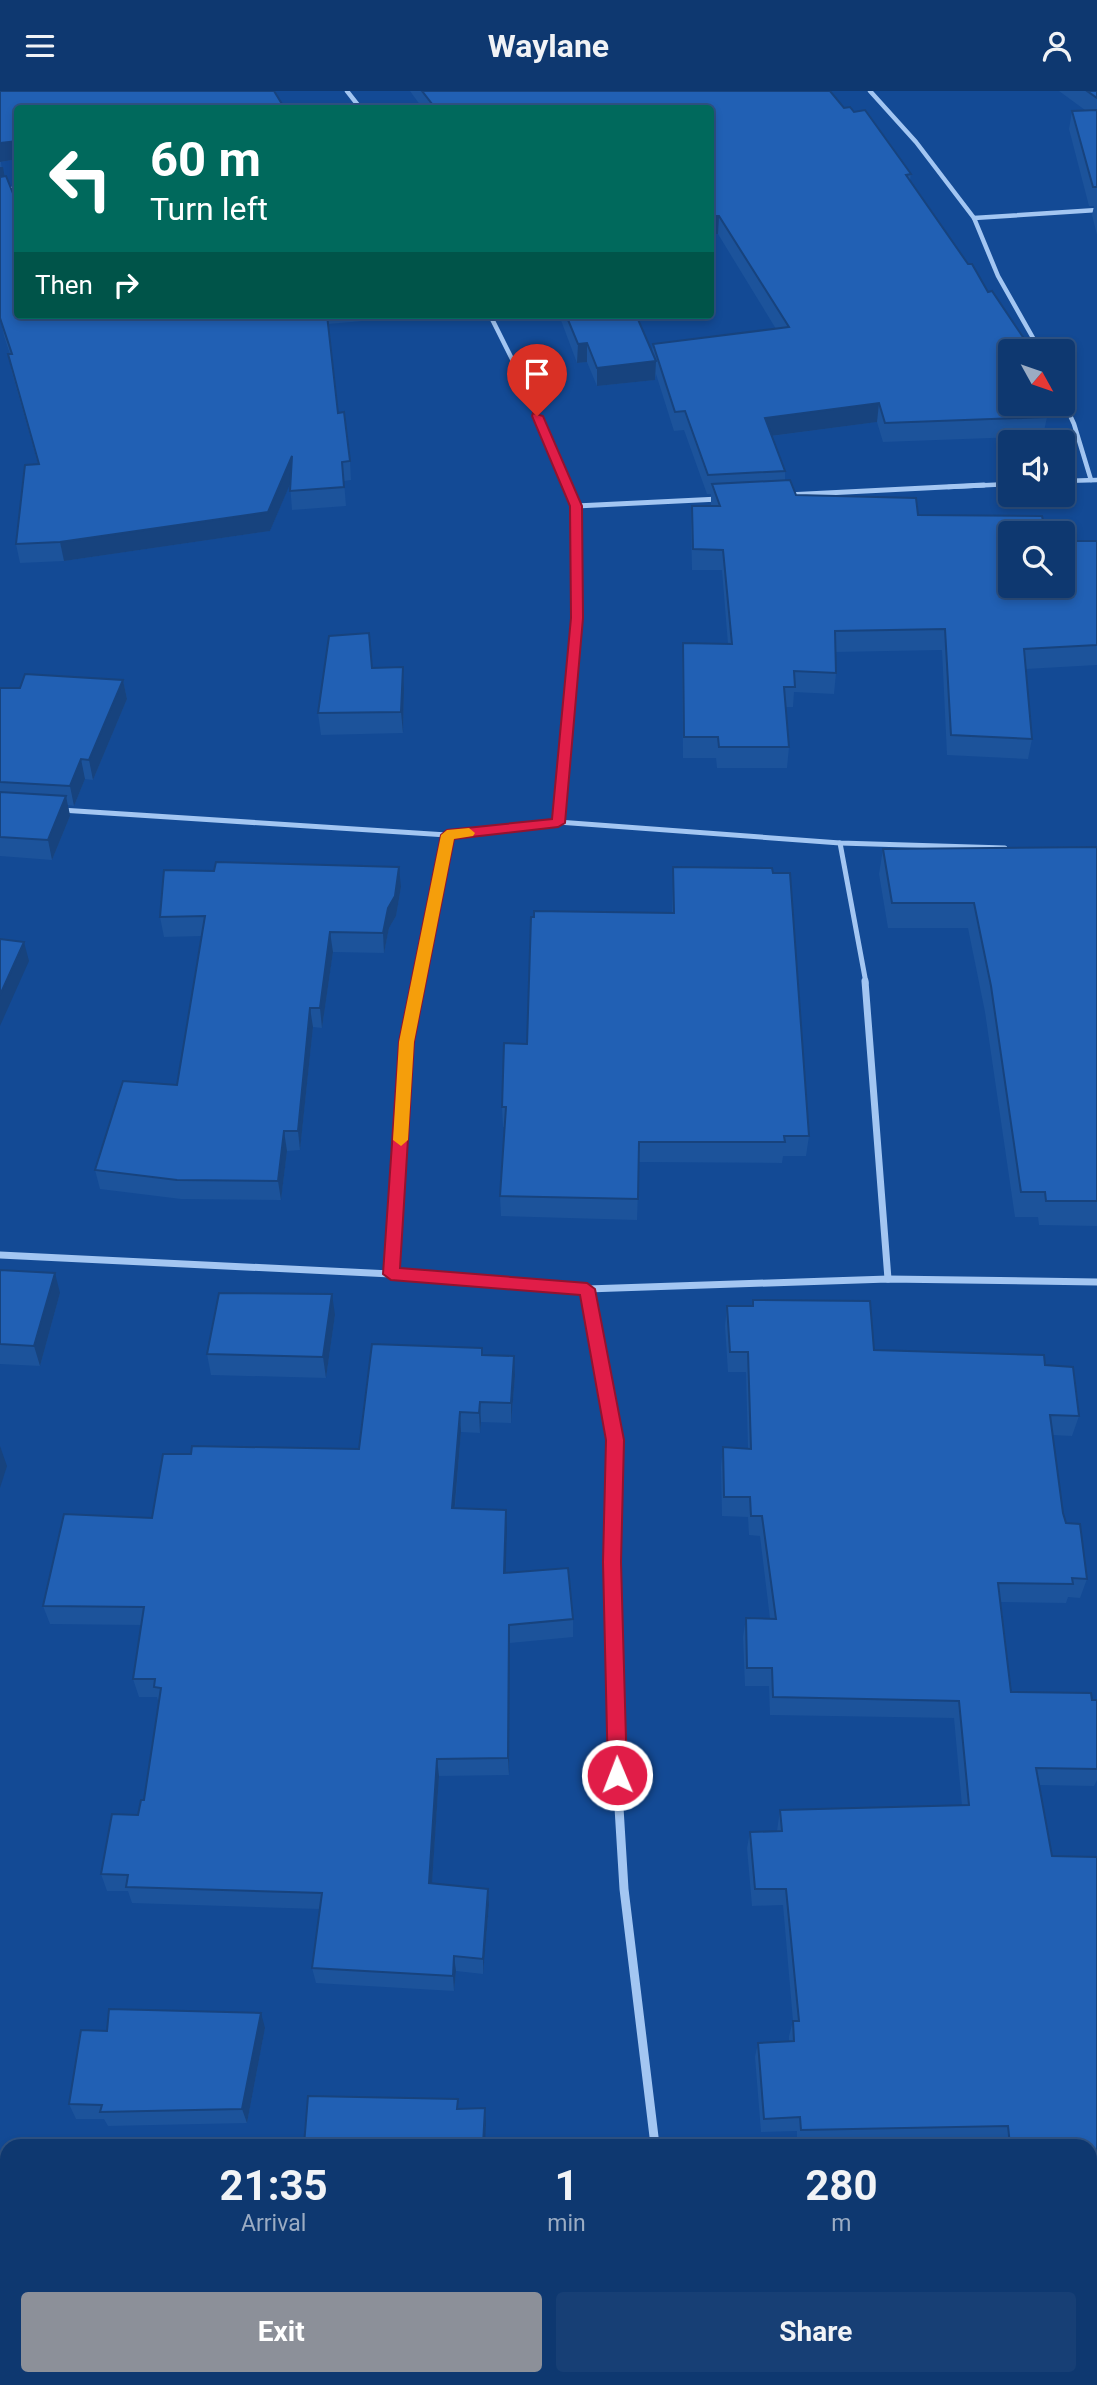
<!DOCTYPE html>
<style>
:root{--surface:#0e3870;--page:#173f75;--text:#f1f3f6;--muted:#9bacc3;--line:#2e5283;--accent:#8c9099}
body{margin:0;font-family:Roboto,sans-serif;background:var(--page);color:var(--text);height:100vh;display:flex;flex-direction:column;font-size:26px;white-space:nowrap}
*{box-sizing:border-box;margin:0}
p{font-size:23px;color:var(--muted)}
.icon{flex:none;width:38px;height:38px;fill:none;stroke:currentColor;stroke-width:2;stroke-linecap:round;stroke-linejoin:round}
.map{position:relative;flex:1;overflow:hidden}
.panel{position:absolute;left:0px;top:2048px;width:1097px;height:247px;display:flex;flex-direction:column;background:var(--surface);border-radius:21px 21px 0 0;box-shadow:0 4px 10px #0003,0 0 0 2px var(--line)}
.panel>*{flex:none}
.guide{position:absolute;left:14px;top:14px;width:700px;height:214px;border-radius:7px;box-shadow:0 4px 10px #0003,0 0 0 2px var(--line);background:#00695c;color:#fff;overflow:hidden}
.needle{width:46px;rotate:130deg}
.fabs{position:absolute;left:998px;top:248px;display:grid;gap:14px}
.fabs a{display:grid;place-items:center;width:77px;height:77px;border-radius:7px;background:var(--surface);box-shadow:0 4px 10px #0003,0 0 0 2px var(--line);font-size:35px}
.pin{position:absolute;display:grid;place-items:center;width:60px;height:60px;color:#fff;margin:-72px -30px;border-radius:50% 50% 50% 0;rotate:-45deg;box-shadow:0 0 7px #0007}
.pin .icon{rotate:45deg}
.me{position:absolute;width:77px;margin:-38px;rotate:359deg;stroke-linejoin:round;filter:drop-shadow(0 0 5px #0008)}
.turn{display:flex;align-items:center;gap:24px;height:147px;padding:0 21px;font-size:32px}
.turn .icon{width:91px;height:91px;stroke-width:2.5}
.turn b{display:block;font-size:49px;line-height:60px}
.then{display:flex;align-items:center;height:66px;padding:0 21px;background:#0003;gap:14px;font-size:26px}
.eta{display:flex;justify-content:space-evenly;align-items:center;height:119px;text-align:center}
.eta b{font-size:42px;font-weight:700;line-height:49px}
.button{display:flex;gap:14px;margin-top:auto;padding:14px 21px}
.button a{flex:1;height:80px;border-radius:7px;background:var(--accent);color:#fff;font-size:28px;font-weight:700;line-height:80px;text-align:center}
.button a+a{background:var(--page);color:var(--text)}
header{display:flex;justify-content:space-between;align-items:center;height:91px;padding:0 21px;background:var(--surface);font-size:32px;font-weight:700}
.map>svg:first-child{display:block}
.lines{fill:none;stroke-linecap:round;stroke-linejoin:round}
.minor-far3{stroke:#a3c6f2;stroke-width:4.5}
.minor-far2{stroke:#a3c6f2;stroke-width:5}
.minor-far1{stroke:#a3c6f2;stroke-width:7}
.minor{stroke:#a3c6f2;stroke-width:9}
.wall{fill:#1c539b}
.shaded-wall{fill:#17437e}
.building{fill:#2160b4;stroke:#17437e;stroke-width:2}
.route{fill:#e11d48;stroke:#92132f;stroke-width:2}
.slow{fill:#f59e0b}
</style>
<header><svg class="icon" aria-label="menu" viewBox="0 0 24 24"><path d="M4 6h16M4 12h16M4 18h16"/></svg>Waylane<svg class="icon" aria-label="person" viewBox="0 0 24 24"><circle cx="12" cy="8" r="4"/><path d="M4 21q1-7 8-7t8 7"/></svg></header>
<div class="map">
<svg width="1097" height="2294" viewBox="0 0 1097 2294">
<rect width="100%" height="100%" fill="#134a95"/>
<g class="lines">
<g class="minor-far3">
<polyline points="347,0 361,18"/>
<polyline points="870,0 916,51 974,127 998,185 1041,261"/>
<polyline points="0,100 18,97"/>
<polyline points="974,127 1097,119"/>
<polyline points="490,224 518,280 568,396"/>
<polyline points="1062,307 1074,333 1091,389"/>
<polyline points="1062,390 1097,389"/>
<polyline points="948,396 1010,393"/>
</g>
<g class="minor-far2">
<polyline points="787,404 984,394"/>
<polyline points="576,415 719,408"/>
<polyline points="61,719 447,744 558,731 840,752 1005,757"/>
<polyline points="558,731 577,527 576,415 567,394"/>
<polyline points="840,752 866,892"/>
<polyline points="418,892 447,744"/>
</g>
<g class="minor-far1">
<polyline points="865,890 888,1188"/>
<polyline points="0,1164 391,1183 587,1198 888,1188 1097,1191"/>
<polyline points="391,1183 407,951 419,890"/>
<polyline points="587,1198 615,1349 613,1514"/>
</g>
<g class="minor">
<polyline points="613,1512 617,1684 624,1798 655,2054"/>
<polyline points="668,2287 669,2294"/>
</g>
</g>
<g class="wall">
<polygon points="0,0 18,18 18,68 1,71 18,224 421,224 421,225 328,233 338,322 350,370 351,389 344,390 346,415 292,419 290,393 270,440 64,470 20,472 16,453 38,373 12,282 8,263 10,263 4,245 0,227"/>
<polygon points="410,0 830,0 844,17 911,83 910,89 1047,326 1043,345 883,351 877,331 772,345 785,380 785,389 796,404 918,424 1010,495 1097,450 1097,574 1026,578 1032,648 1028,668 947,664 942,559 836,561 836,582 834,603 794,601 793,616 786,616 789,656 787,677 717,677 716,667 683,667 682,573 683,552 728,553 722,479 692,479 691,435 692,415 711,415 711,403 707,403 684,339 674,340 656,283 655,289 597,295 587,271 577,272 559,224 623,224 624,227 652,261 653,253 776,238 718,143 710,143 710,18 423,18"/>
<polygon points="1059,0 1097,0 1097,144 1092,124 1094,115 1089,115 1069,38 1072,20 1085,19"/>
<polygon points="403,576 404,598 403,642 321,644 318,622 372,577"/>
<polygon points="123,589 127,608 93,689 85,688 74,715 68,714 70,725 52,769 0,765 0,597 20,597"/>
<polygon points="1097,756 1097,1135 1039,1134 1038,1126 1015,1126 985,921 968,837 888,837 879,783 883,758"/>
<polygon points="673,776 809,1045 806,1065 783,1065 782,1072 639,1071 637,1129 501,1125 500,1105 505,1036 503,1036 502,1016 527,953 672,822"/>
<polygon points="401,796 396,825 389,837 384,862 333,861 322,937 313,936 300,1059 287,1060 281,1109 181,1108 100,1098 95,1079 177,994 201,845 164,846 160,826"/>
<polygon points="0,1179 60,1202 40,1275 0,1273"/>
<polygon points="753,1209 874,1259 1045,1274 1079,1325 1072,1345 1052,1344 1063,1422 1087,1488 1080,1507 1068,1506 1066,1512 1001,1511 1011,1601 1097,1609 1097,1689 1094,1695 1039,1694 1052,1765 1097,1766 1097,2136 1090,2136 1090,2054 1001,2054 1001,2049 797,2052 797,2040 761,2041 755,1966 758,1952 789,1950 789,1945 793,1930 783,1814 752,1815 747,1757 750,1741 777,1740 780,1719 962,1715 954,1627 770,1624 769,1595 745,1595 743,1546 746,1527 770,1528 760,1445 749,1444 748,1426 722,1425 721,1376 723,1356 748,1357 746,1281 728,1281 725,1235 727,1215 752,1215"/>
<polygon points="335,1224 326,1287 211,1284 207,1263"/>
<polygon points="482,1264 515,1285 511,1332 481,1331 480,1342 461,1341 455,1417 506,1419 505,1481 573,1528 573,1546 510,1552 509,1684 439,1685 432,1792 488,1798 489,1814 483,1883 456,1880 454,1900 316,1892 312,1877 320,1818 132,1812 128,1800 107,1800 101,1783 138,1724 144,1709 159,1613 157,1606 139,1606 133,1588 142,1534 50,1533 43,1515 152,1427 191,1363 359,1358"/>
<polygon points="265,1937 247,2032 108,2035 104,2028 76,2028 69,2013 107,1940"/>
</g>
<g class="shaded-wall">
<polygon points="18,50 18,68 0,71 0,52"/>
<polygon points="0,76 3,76 6,94 0,95"/>
<polygon points="710,125 719,125 718,143 710,143"/>
<polygon points="587,252 587,271 577,272 578,253"/>
<polygon points="656,270 655,289 597,295 597,277"/>
<polygon points="879,312 877,331 763,346 765,327"/>
<polygon points="292,365 294,384 270,440 64,470 60,451"/>
<polygon points="403,576 404,598 403,642 401,621"/>
<polygon points="123,589 127,608 93,689 89,669"/>
<polygon points="81,668 85,688 74,715 70,695"/>
<polygon points="66,705 70,725 52,769 48,749"/>
<polygon points="399,776 401,796 396,825 389,837 384,862 383,842 388,817"/>
<polygon points="330,841 333,861 322,937 320,917"/>
<polygon points="24,851 29,870 0,935 0,904"/>
<polygon points="310,917 313,936 300,1059 298,1040"/>
<polygon points="284,1040 287,1060 281,1109 278,1090"/>
<polygon points="55,1182 60,1202 40,1275 34,1255"/>
<polygon points="332,1203 335,1224 326,1287 323,1266"/>
<polygon points="514,1265 515,1285 511,1332 511,1312"/>
<polygon points="480,1311 481,1331 480,1342 479,1322"/>
<polygon points="460,1321 461,1341 453,1436 452,1417"/>
<polygon points="0,1355 7,1375 0,1397"/>
<polygon points="506,1419 507,1438 505,1500 504,1482"/>
<polygon points="509,1534 510,1552 509,1684 508,1667"/>
<polygon points="437,1668 439,1685 431,1808 429,1792"/>
<polygon points="488,1798 489,1814 483,1883 483,1868"/>
<polygon points="454,1865 456,1880 454,1900 453,1885"/>
<polygon points="261,1922 265,1937 247,2032 242,2018"/>
<polygon points="485,2017 486,2032 485,2054 483,2054"/>
</g>
<g class="building">
<polygon points="0,0 274,0 285,18 18,18 18,50 0,52"/>
<polygon points="422,0 830,0 844,17 850,16 854,21 865,19 911,83 906,84 968,173 972,173 988,201 992,200 1033,261 1010,261 1010,313 1041,313 1047,326 885,332 879,312 765,327 785,380 708,384 685,320 675,321 653,253 789,236 719,125 710,125 710,18 436,18"/>
<polygon points="1087,0 1097,0 1097,7"/>
<polygon points="1097,19 1097,96 1093,96 1072,20"/>
<polygon points="6,85 18,115 18,224 327,224 338,322 344,321 350,370 342,371 344,396 290,400 292,365 268,421 60,451 16,453 25,374 39,373 8,263 12,263 0,227 0,86"/>
<polygon points="566,224 623,224 624,227 637,226 656,270 597,277 587,252 578,253"/>
<polygon points="790,389 796,404 916,407 918,424 1042,425 1045,439 1052,439 1053,443 1010,443 1010,495 1062,495 1062,450 1097,450 1097,554 1024,558 1032,648 951,644 945,538 835,540 836,582 794,580 795,596 784,596 789,656 719,656 718,646 684,646 683,552 732,553 723,459 693,458 692,415 720,415 712,393"/>
<polygon points="369,542 372,577 403,576 401,621 318,622 329,545"/>
<polygon points="25,583 123,589 89,669 81,668 70,695 0,691 0,597 20,597"/>
<polygon points="0,701 66,705 48,749 0,746"/>
<polygon points="1097,756 1097,1110 1046,1110 1045,1101 1021,1101 991,895 974,812 892,812 883,758"/>
<polygon points="216,771 399,776 395,805 388,817 383,842 330,841 320,917 310,917 298,1040 284,1040 278,1090 177,1089 95,1079 123,990 177,994 205,825 160,826 164,779 214,780"/>
<polygon points="673,776 772,777 773,782 790,782 809,1045 784,1045 785,1051 639,1051 638,1108 500,1105 506,1016 502,1016 504,952 527,953 531,826 534,826 534,820 674,822"/>
<polygon points="0,848 24,851 0,904"/>
<polygon points="0,1179 55,1182 34,1255 0,1253"/>
<polygon points="219,1202 332,1203 323,1266 207,1263"/>
<polygon points="753,1209 870,1210 874,1259 1044,1264 1045,1274 1073,1276 1079,1325 1050,1324 1063,1422 1066,1432 1080,1433 1087,1488 1072,1487 1073,1493 998,1492 1011,1601 1091,1602 1092,1609 1097,1609 1097,1678 1036,1677 1052,1765 1097,1766 1097,2123 1090,2123 1090,2054 1010,2054 1008,2035 801,2039 800,2026 764,2028 758,1952 794,1950 793,1930 799,1930 786,1798 755,1798 750,1741 782,1740 780,1719 969,1714 959,1610 773,1606 772,1577 747,1577 746,1527 776,1528 762,1425 751,1425 750,1406 724,1406 723,1356 751,1358 748,1261 730,1261 727,1215 753,1215"/>
<polygon points="372,1253 482,1257 482,1264 514,1265 511,1312 480,1311 479,1322 460,1321 452,1417 506,1419 504,1482 568,1477 573,1528 509,1534 508,1667 437,1668 429,1792 488,1798 483,1868 454,1865 453,1885 312,1877 322,1802 126,1796 128,1784 101,1783 112,1723 138,1724 141,1709 144,1709 161,1597 154,1596 155,1588 133,1588 144,1516 43,1515 64,1423 152,1427 163,1363 191,1363 192,1355 359,1358"/>
<polygon points="109,1918 261,1922 242,2018 100,2021 102,2014 69,2013 81,1939 107,1940"/>
<polygon points="308,2005 458,2008 457,2018 485,2017 483,2054 304,2054"/>
</g>
<polygon class="route" points="533,322 543,325 582,415 583,527 565,732 558,736 454,748 414,951 400,1177 587,1192 595,1198 624,1349 621,1471 627,1684 624,1690 617,1693 610,1690 608,1684 603,1471 606,1349 580,1204 391,1189 383,1183 399,951 441,744 447,739 552,728 571,527 570,415 532,325"/>
<polygon class="slow" points="469,737 475,742 473,745 454,748 414,951 408,1049 401,1055 393,1049 399,951 441,744 447,739"/>
</svg>
<div class="fabs">
<a><svg class="needle" viewBox="-14 -14 28 28"><path d="M0-13l5 13h-10z" fill="#e53935"/><path d="M0 13l5-13h-10z" fill="#9bacc3"/></svg></a>
<a><svg class="icon" aria-label="sound" viewBox="0 0 24 24"><path d="M4 9h4l5-4v14l-5-4H4zM17 9q2 3 0 6"/></svg></a>
<a><svg class="icon" aria-label="search" viewBox="0 0 24 24"><circle cx="10" cy="10" r="6"/><path d="M15 15l6 6"/></svg></a>
</div>
<div class="pin" style="left:537px;top:325px;background:#d93025"><svg class="icon" aria-label="arrive" viewBox="0 0 24 24"><path d="M6 21V4h12l-3 4 3 4H6"/></svg></div>
<svg class="me" style="left:617px;top:1684px" viewBox="-20 -20 40 40"><circle r="17" fill="#e11d48" stroke="#fff" stroke-width="3"/><path d="M0-11L8 9 0 5-8 9z" fill="#fff"/></svg>
<div class="guide">
<div class="turn"><svg class="icon" aria-label="left" viewBox="0 0 24 24"><path d="M17 20v-9H6M10 6l-5 5 5 5"/></svg><div><b>60 m</b>Turn left</div></div>
<div class="then">Then<svg class="icon" aria-label="right" viewBox="0 0 24 24"><path d="M7 20v-9h11M14 6l5 5-5 5"/></svg></div>
</div>
<section class="panel">
<div class="eta">
<div><b>21:35</b><p>Arrival</p></div>
<div><b>1</b><p>min</p></div>
<div><b>280</b><p>m</p></div>
</div>
<div class="button"><a>Exit</a><a>Share</a></div>
</section>
</div>
